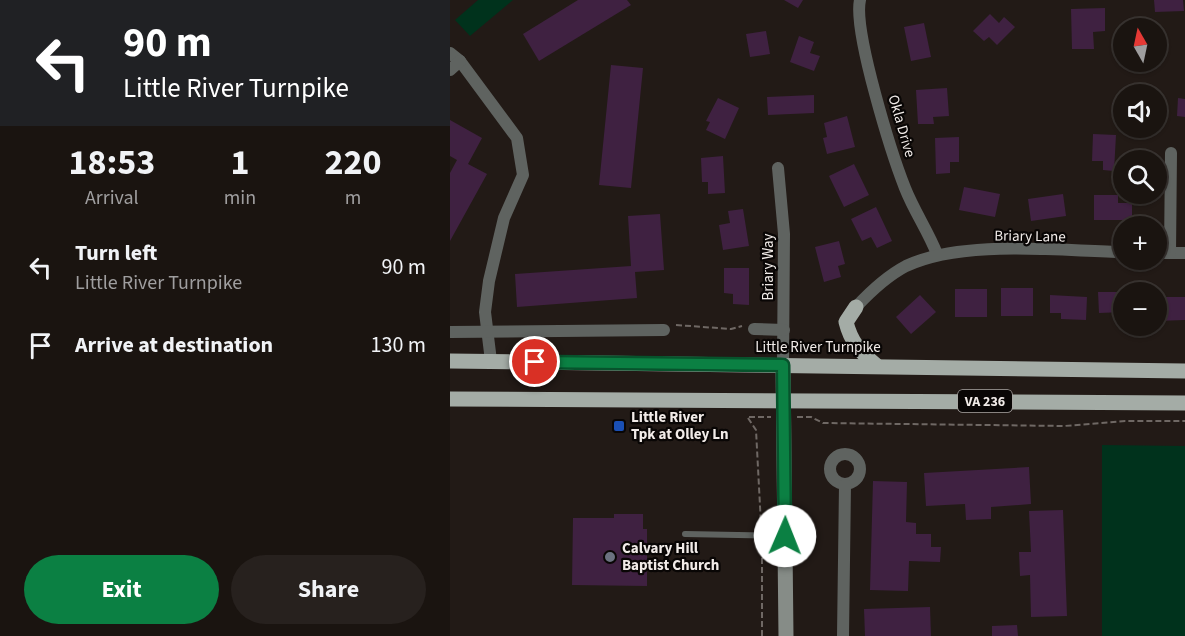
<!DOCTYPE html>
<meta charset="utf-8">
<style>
:root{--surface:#1a1410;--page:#27211e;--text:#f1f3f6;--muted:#9f9e9f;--line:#383330;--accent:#0b8043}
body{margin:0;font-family:"Source Sans 3",sans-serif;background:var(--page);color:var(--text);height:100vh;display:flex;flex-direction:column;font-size:22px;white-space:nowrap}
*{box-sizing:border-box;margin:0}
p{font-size:20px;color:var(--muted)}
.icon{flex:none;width:33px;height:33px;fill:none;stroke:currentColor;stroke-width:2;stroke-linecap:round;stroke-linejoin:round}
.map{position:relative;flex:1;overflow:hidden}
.panel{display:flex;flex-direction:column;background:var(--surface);width:450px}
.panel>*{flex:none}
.guide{background:#202124;color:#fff;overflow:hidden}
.needle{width:39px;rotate:351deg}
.buttons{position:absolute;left:663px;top:18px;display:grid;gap:12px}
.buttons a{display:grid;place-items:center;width:54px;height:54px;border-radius:50%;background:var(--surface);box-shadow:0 2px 4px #0004,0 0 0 2px var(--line);font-size:30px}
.pin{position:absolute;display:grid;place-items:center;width:51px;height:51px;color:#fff;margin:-26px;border:3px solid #fff;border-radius:50%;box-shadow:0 2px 6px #0007}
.me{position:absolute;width:66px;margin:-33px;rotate:1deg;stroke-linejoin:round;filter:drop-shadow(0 0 4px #0008)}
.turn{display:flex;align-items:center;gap:21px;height:126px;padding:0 24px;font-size:27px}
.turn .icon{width:78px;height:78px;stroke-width:2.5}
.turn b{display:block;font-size:42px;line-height:51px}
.eta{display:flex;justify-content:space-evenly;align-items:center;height:102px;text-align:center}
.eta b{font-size:36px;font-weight:700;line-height:42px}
.primary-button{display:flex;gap:12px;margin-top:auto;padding:12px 24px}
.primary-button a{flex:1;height:69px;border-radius:36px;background:var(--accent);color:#fff;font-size:24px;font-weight:700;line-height:69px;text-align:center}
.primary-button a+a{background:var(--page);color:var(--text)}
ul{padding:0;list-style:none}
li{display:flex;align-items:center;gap:18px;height:78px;padding:0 24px}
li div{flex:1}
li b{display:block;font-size:22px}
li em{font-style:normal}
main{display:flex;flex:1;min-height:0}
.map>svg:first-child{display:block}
.green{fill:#00321c}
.building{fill:#3f2141}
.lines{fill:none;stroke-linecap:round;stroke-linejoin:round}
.path{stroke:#6f6864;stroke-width:2;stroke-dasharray:6 3;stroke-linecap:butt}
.lane{stroke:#5f6360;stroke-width:6}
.street{stroke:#5f6360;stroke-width:12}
.secondary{stroke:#868c87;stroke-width:15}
.primary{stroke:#a4aca6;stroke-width:15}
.route-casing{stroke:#07532c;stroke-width:15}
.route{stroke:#0b8043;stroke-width:10}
.transit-dot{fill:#1a4fb4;stroke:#090605;stroke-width:2}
.worship-dot{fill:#6b7280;stroke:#090605;stroke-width:2}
.labels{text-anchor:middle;stroke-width:4.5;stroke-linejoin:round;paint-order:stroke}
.shield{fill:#090605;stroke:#aba6a4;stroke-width:1.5}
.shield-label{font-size:14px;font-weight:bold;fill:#f1ebe8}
.street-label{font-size:15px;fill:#f1ebe8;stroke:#090605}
.poi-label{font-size:15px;font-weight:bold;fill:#f1ebe8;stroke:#090605;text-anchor:start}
</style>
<main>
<section class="panel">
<div class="guide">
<div class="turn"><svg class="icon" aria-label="left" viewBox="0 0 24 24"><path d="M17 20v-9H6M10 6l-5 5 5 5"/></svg><div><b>90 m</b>Little River Turnpike</div></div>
</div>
<div class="eta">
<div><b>18:53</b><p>Arrival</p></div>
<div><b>1</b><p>min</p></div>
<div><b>220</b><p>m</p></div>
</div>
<ul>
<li><svg class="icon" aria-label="left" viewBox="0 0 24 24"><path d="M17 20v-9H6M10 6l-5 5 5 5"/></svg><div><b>Turn left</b><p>Little River Turnpike</p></div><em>90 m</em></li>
<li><svg class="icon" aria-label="arrive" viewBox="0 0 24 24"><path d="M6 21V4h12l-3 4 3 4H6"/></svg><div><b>Arrive at destination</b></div><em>130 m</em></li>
</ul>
<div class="primary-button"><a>Exit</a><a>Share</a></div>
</section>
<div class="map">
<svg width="735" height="636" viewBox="0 0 735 636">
<rect width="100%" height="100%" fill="#221a16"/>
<g class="green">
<polygon points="28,0 63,0 20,36 5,20"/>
<polygon points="652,445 735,446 735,636 652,636"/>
</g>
<g class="building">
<polygon points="128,0 177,0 181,5 89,61 73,34"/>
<polygon points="334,0 353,0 348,8"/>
<polygon points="704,0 733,0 734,11 705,12"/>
<polygon points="655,8 655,31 643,32 644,49 622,49 621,9"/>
<polygon points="540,14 549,23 554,17 565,27 547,45 539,37 534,41 523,31"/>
<polygon points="474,23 481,57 461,61 454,27"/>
<polygon points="316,31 320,54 300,57 296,34"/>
<polygon points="349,36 364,42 360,53 370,56 364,71 340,62"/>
<polygon points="161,65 193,68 181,188 149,185"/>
<polygon points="497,88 499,116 483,117 484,124 468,124 466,90"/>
<polygon points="364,95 364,113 318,115 317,97"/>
<polygon points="706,96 709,96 711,113 706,114"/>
<polygon points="268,98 289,108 275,139 256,130 260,122 256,121"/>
<polygon points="728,98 735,99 735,117 727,116"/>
<polygon points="674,101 674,119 664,120 662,103"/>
<polygon points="397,116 405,147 377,154 373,138 377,137 374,123"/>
<polygon points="0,120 32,138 18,164 37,174 0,241 0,173 7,160 0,156"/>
<polygon points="643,134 666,135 664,171 653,170 653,161 642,161"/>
<polygon points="509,137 509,162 500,162 500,173 486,174 485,138"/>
<polygon points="273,156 275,193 258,194 258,182 252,182 251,158"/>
<polygon points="404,164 419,195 394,207 379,176"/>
<polygon points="514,187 550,194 545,217 509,210"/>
<polygon points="613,194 616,216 581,221 578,199"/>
<polygon points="644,195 668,195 668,203 682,203 682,220 644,220"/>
<polygon points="426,207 442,241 427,248 421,237 412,241 401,219"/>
<polygon points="293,209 299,246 273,250 269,225 280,223 278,211"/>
<polygon points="210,214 214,270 185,272 187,298 67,307 65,274 181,266 178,216"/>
<polygon points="389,241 395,264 388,266 391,277 374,282 365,247"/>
<polygon points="274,268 299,268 299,305 283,304 283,294 274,293"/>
<rect x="551" y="288" width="32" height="28"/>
<rect x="505" y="289" width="32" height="28"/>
<polygon points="648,292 674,292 674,312 649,313"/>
<polygon points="470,295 486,312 461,334 446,317"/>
<polygon points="600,295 637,297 636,320 611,319 611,313 600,313"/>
<polygon points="706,297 735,297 735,320 706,321"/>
<polygon points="579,467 581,504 541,507 541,519 516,520 515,504 476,506 474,473"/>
<polygon points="423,481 457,482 456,522 466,523 466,534 481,534 481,547 491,547 490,562 459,561 458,591 420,590"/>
<polygon points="613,510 617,616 581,617 580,575 570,576 569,552 581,552 579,511"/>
<polygon points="164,514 193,514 193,529 197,529 197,586 122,585 123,518 164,518"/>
<polygon points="480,607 481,636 415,636 414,609"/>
<polygon points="567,625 568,636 542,636 542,626"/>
</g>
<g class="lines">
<g class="path">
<polyline points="226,325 281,329 292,326"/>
<polyline points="299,417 321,417"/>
<polyline points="347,417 361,417 373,423 614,426 675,421 735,421"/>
<polyline points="298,418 306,430 311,525"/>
<polyline points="312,636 312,546"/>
</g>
<polyline class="lane" points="235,534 334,536"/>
<g class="street">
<path d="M 410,0 C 403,31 442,155 455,188 C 464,211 478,231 487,254"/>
<polyline points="0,53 10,61 67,138 73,175 54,218 39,281 35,312 41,361"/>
<polyline points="0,70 10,61"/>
<polyline points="328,168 334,234 333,365"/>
<polyline points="706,253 735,253"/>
<polyline points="720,253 721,153"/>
<path d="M 406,307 C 420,292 437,276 456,266 C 513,239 609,251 674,252"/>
<polyline points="304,329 334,330"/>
<polyline points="0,332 214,330"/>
<circle cx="395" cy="469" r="15"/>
<polyline points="393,636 395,485"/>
</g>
<polyline class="secondary" points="333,365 336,636"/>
<g class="primary">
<path d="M 406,307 L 396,322 C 401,342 410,352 426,365"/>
<polyline points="0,361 735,371"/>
<polyline points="0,399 735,403"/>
</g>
</g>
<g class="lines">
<defs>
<polyline id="route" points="85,362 333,365 335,536"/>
</defs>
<use href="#route" class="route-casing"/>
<use href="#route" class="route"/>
</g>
<rect class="transit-dot" x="163" y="420" width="12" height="12" rx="3"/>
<circle class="worship-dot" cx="160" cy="557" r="6"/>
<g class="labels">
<rect class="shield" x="508" y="390" width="54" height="22" rx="4.5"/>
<g class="shield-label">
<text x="535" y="406">VA 236</text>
</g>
<g class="street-label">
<text transform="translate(452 126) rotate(74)" y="5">Okla Drive</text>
<text transform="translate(580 236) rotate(1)" y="5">Briary Lane</text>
<text transform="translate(318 267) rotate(-90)" y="5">Briary Way</text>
<text x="368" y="352">Little River Turnpike</text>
</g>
<g class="poi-label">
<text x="181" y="422">Little River<tspan x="181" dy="17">Tpk at Olley Ln</tspan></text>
<text x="172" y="553">Calvary Hill<tspan x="172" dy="17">Baptist Church</tspan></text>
</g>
</g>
</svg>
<div class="buttons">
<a><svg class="needle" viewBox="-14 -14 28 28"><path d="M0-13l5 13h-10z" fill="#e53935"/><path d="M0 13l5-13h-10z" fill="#9f9e9f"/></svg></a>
<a><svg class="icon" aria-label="sound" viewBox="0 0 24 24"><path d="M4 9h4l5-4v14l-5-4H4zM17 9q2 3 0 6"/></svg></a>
<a><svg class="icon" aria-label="search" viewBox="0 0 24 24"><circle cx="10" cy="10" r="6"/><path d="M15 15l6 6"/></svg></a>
<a>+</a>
<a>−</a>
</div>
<div class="pin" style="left:85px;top:362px;background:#d93025"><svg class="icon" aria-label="arrive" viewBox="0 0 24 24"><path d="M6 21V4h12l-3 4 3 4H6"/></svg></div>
<svg class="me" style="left:335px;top:536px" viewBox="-20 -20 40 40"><circle r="19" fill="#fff"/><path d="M0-13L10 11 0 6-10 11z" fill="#0b8043"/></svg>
</div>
</main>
